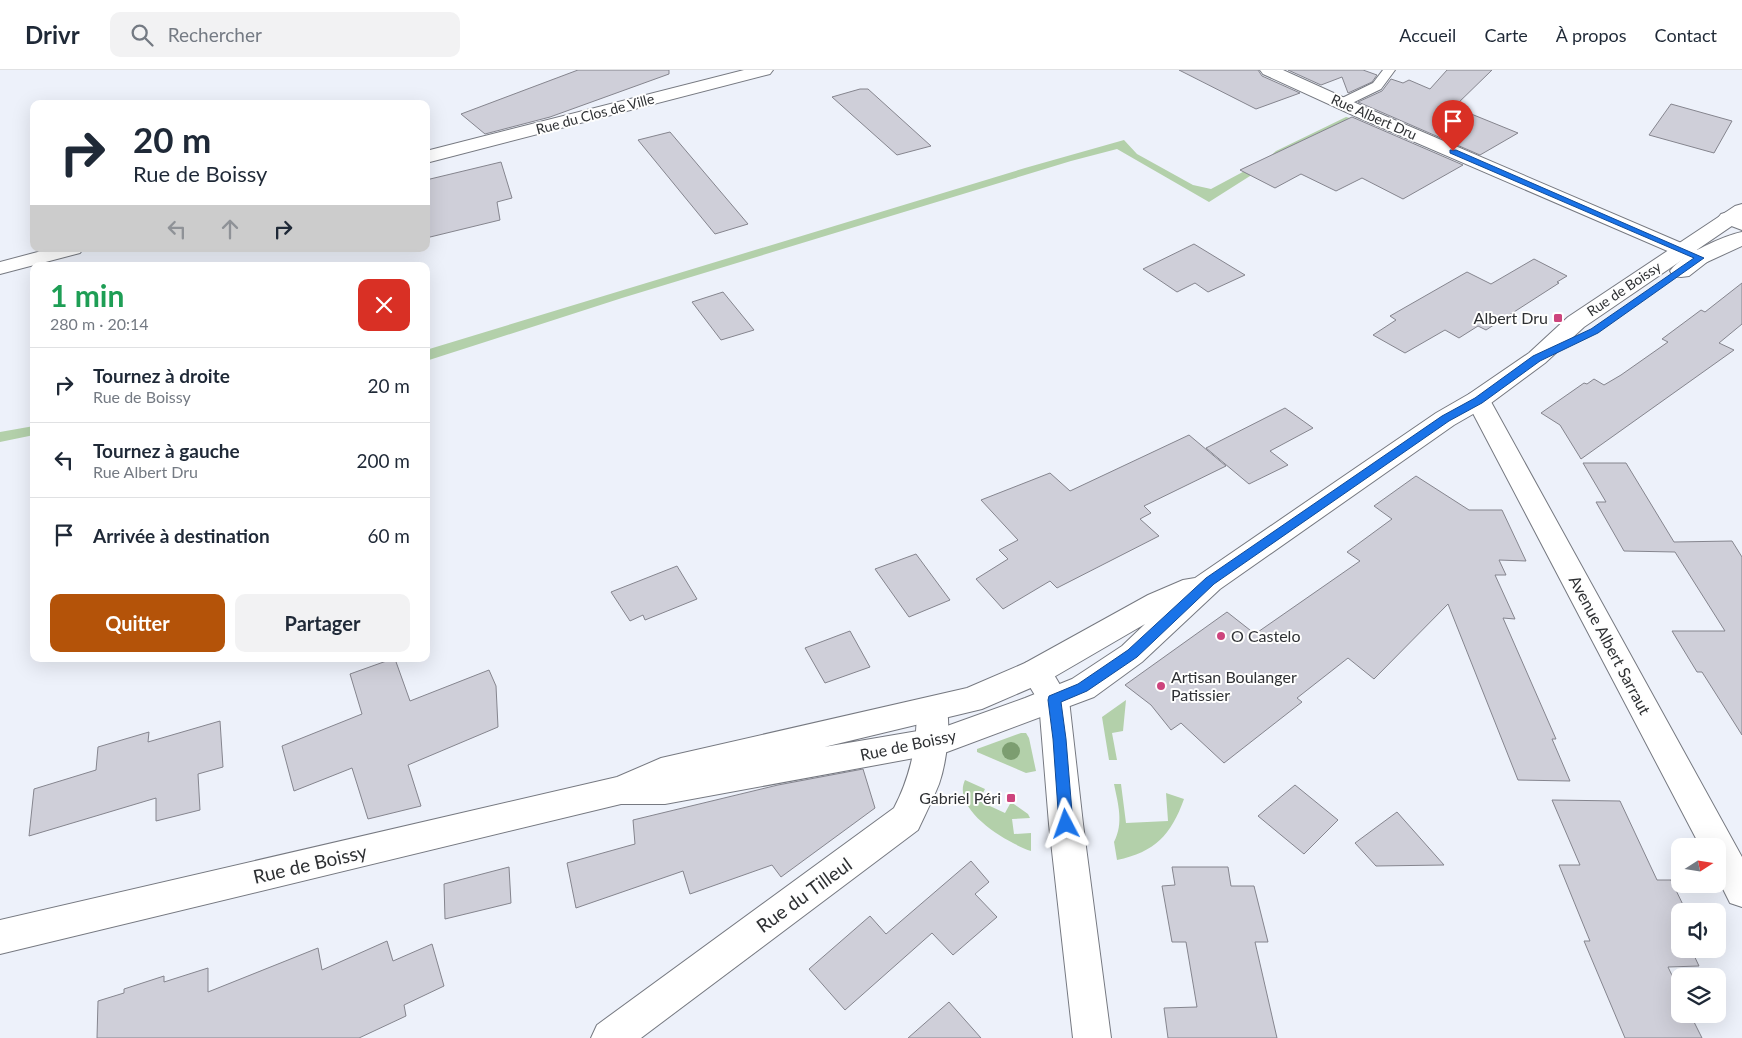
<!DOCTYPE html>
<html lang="fr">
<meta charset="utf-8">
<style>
:root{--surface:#fff;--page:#f2f2f3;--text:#1f2937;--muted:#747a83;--line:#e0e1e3;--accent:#b45309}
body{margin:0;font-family:Lato,sans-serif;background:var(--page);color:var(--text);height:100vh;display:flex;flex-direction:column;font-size:19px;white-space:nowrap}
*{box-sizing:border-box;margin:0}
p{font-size:16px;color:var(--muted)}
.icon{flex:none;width:28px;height:28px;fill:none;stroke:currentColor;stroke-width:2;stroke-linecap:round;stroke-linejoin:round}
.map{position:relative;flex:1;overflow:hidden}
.details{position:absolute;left:30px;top:192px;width:400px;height:400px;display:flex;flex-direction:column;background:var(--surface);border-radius:10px;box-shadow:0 5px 20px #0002}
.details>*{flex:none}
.top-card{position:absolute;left:30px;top:30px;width:400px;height:152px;border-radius:10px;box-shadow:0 5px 20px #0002;background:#fff;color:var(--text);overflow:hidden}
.needle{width:32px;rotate:78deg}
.buttons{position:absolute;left:1671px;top:768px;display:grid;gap:10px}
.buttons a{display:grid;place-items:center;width:55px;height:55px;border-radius:10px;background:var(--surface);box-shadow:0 5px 20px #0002;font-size:25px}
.pin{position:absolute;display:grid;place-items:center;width:42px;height:42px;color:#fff;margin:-51px -21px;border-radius:50% 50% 50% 0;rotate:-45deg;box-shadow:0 0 5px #0007}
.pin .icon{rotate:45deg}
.me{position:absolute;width:55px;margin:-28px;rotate:356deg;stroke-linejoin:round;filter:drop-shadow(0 0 4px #0008)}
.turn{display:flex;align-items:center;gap:18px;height:105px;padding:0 20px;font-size:22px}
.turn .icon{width:65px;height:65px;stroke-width:2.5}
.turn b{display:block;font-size:35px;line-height:42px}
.lanes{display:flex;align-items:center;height:48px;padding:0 20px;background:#0003;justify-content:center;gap:25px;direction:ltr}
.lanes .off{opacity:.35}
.round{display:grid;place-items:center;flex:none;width:52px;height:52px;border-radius:10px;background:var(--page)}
.headline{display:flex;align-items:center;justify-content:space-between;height:85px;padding:0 20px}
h1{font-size:30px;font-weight:700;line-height:38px;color:#1e9e55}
.action{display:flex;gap:10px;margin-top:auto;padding:10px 20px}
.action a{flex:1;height:58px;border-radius:10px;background:var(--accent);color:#fff;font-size:20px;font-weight:700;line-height:58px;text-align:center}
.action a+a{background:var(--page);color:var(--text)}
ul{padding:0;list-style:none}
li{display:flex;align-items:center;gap:15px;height:75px;padding:0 20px;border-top:1px solid var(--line)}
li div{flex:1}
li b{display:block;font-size:19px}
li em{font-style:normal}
header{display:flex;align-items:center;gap:30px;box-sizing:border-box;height:70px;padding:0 25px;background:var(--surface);border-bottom:1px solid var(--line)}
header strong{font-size:24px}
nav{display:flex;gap:28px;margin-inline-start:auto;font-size:18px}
.search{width:350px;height:45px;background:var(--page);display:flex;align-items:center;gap:12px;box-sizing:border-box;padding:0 18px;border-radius:10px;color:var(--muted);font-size:19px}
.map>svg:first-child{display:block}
.green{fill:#b3d0aa}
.building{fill:#cfcfd9;stroke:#85858e}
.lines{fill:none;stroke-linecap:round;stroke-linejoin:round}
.service-casing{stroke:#767981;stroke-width:2}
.minor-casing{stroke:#767981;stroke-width:2}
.tertiary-casing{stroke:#767981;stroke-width:2}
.service{fill:#fff;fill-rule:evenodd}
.minor{fill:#fff;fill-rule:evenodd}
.tertiary{fill:#fff;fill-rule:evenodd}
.tree{fill:#7c9d70}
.route{fill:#1a73e8;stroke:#114b97}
.poi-dot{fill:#cd447d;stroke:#fefefe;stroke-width:2}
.labels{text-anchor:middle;stroke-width:4;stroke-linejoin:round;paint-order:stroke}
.far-street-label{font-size:14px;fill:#2e3033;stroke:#fefefe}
.poi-label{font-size:16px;fill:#2e3033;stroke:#fefefe;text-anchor:end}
.street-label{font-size:16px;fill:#2e3033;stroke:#fefefe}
.near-street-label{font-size:19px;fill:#2e3033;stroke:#fefefe}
</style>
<header>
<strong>Drivr</strong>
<div class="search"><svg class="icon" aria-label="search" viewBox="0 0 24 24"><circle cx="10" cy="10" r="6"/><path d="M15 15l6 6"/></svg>Rechercher</div>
<nav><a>Accueil</a><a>Carte</a><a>À propos</a><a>Contact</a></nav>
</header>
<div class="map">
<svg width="1742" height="968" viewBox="0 0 1742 968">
<rect width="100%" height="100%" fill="#edf1fa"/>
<g class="green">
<polygon points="1346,47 1358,50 1250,106 1209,132 1117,79 1071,91 622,228 426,291 426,280 1025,98 1124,70 1137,84 1193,115 1211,119 1267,89 1276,81"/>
<polygon points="34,356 34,365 0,372 0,362"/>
<polygon points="1126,630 1123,661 1112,663 1117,690 1109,690 1102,647"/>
<polygon points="1021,663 1026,663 1029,668 1036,701 1026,703 977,682 977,679"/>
<path d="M 965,710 L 985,719 L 979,731 L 1005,743 L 1011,732 L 1028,744 L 1030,748 L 1012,749 L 1014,764 L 1031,763 L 1031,781 C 1007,773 951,740 965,710 Z"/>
<path d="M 1114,714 L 1121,714 L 1126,753 L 1168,751 L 1166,723 L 1184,729 C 1171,765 1155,782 1117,790 L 1114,772 C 1124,753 1118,734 1114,714 Z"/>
</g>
<g class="building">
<polygon points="578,0 669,0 669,4 550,47 485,64 461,44"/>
<polygon points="1179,0 1258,0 1262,6 1300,23 1256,39"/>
<polygon points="1288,0 1363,0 1377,5 1372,12 1348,23 1342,7 1321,15"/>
<polygon points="1447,0 1492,0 1454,37 1518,63 1480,85 1358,32 1382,21 1391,9 1403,13 1409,10 1430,19"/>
<polygon points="860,19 868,19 931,76 897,85 832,27"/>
<polygon points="1671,34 1732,51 1714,83 1649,65"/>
<polygon points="1352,47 1463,95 1403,129 1362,108 1336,121 1301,104 1275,118 1240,100"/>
<polygon points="670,62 748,154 715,164 638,70"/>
<polygon points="501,92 512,128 497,132 500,150 426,168 426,110"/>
<polygon points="1194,174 1245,205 1208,222 1195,213 1177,222 1143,199"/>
<polygon points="1534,189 1567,206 1557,212 1559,213 1486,260 1478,256 1459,268 1445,260 1405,283 1373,265 1396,250 1390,246 1467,202 1491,214"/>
<polygon points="1742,213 1742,254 1719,273 1734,280 1581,389 1560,355 1541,343 1584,313 1587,314 1594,309 1604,315 1621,305 1668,272 1662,269 1701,240 1705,242"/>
<polygon points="723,222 754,260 721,270 692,232"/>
<polygon points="1285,338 1313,358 1270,381 1288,395 1249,414 1206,378"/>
<polygon points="1189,365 1226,396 1144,436 1151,443 1140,449 1159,466 1057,518 1050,511 1003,539 976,509 1008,489 999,480 1018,470 981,430 1050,403 1070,421"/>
<polygon points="1583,393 1626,393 1674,472 1732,471 1742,487 1742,665 1702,602 1697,602 1672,561 1725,561 1675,482 1624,481 1596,432 1606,432"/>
<polygon points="1416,406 1469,440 1502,440 1526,491 1499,490 1506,505 1495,505 1515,549 1503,548 1556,669 1552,669 1570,711 1518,710 1448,534 1374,609 1348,588 1297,628 1302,632 1224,693 1181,653 1171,660 1151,635 1125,615 1227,542 1255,564 1360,491 1347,482 1392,449 1374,436"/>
<polygon points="916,484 950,530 909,547 875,499"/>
<polygon points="677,496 697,529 645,550 643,545 630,551 611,522"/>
<polygon points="850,561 870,597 825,613 805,578"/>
<polygon points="392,589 395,589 410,631 489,600 496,616 498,657 408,695 421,736 368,749 352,698 294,721 282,676 362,644 350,604"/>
<polygon points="220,651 223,697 198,704 200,740 156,751 156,728 29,766 34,719 96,700 98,677 149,662 148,672"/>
<polygon points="863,699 875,738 781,807 772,795 690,824 683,801 576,838 567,793 635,774 633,750 778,715"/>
<polygon points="1295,715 1338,750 1304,784 1258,746"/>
<polygon points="1552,730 1620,731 1657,810 1671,810 1686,841 1674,841 1680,855 1680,879 1691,879 1699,896 1668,897 1680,922 1680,944 1690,944 1702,968 1625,968 1584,871 1590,871 1559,795 1580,795"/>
<polygon points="1397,742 1444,795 1376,796 1355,773"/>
<polygon points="971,791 989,812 975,824 997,847 953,885 932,863 845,940 809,899 870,846 886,864"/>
<polygon points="509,797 511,833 445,849 444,814"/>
<polygon points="1172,797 1228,797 1231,816 1254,816 1268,872 1255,872 1277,968 1168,968 1164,938 1197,937 1186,872 1172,872 1162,816 1175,815"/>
<polygon points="387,871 393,891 432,874 444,916 404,935 406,946 359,968 97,968 98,931 124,923 124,919 164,906 164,912 208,898 208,922 318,878 322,900"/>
<polygon points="949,932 981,968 908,968"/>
</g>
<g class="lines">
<defs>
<polygon id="service" points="1383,0 1395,0 1381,19 1346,36 1338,36 1336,33 1338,30 1373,13"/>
<g id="minor">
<polygon points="744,0 773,0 770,4 426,93 426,81"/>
<polygon points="1260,0 1283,0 1369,39 1707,184 1711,188 1707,192 1700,194 1693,192 1357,47 1263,4"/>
<polygon points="1728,142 1742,147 1742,160 1721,152 1718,148 1721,144"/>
<polygon points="49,179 83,179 80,183 0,204 0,192"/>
<polygon points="1478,322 1487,324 1490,330 1742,787 1742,837 1730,833 1718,809 1718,776 1700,776 1466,330 1469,324"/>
<polygon points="1036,590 1047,593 1069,630 1083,754 1111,968 1073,968 1049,754 1039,632 1021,602 1025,593"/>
<path d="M 933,627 L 944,631 C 953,649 946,694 939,714 C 933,729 925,745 918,760 L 641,968 L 591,968 L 597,955 L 894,738 C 905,717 911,697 915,674 C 917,659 915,645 922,631 Z"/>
</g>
<g id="tertiary">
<path d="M 1742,134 L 1742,149 L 1584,257 L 1545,293 L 1487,336 L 1454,355 L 1220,519 L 1142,592 L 1094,627 L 947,682 L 665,734 L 621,734 L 0,884 L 0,850 L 617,707 L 661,688 L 967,618 L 1025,593 L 1148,525 L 1183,510 L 1195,508 L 1436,343 L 1469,324 L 1529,283 L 1568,247 L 1735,136 ZM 1145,554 L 1122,576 L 1072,609 L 1025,628 L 947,656 L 824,677 L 982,639 L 1047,611 Z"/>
<path d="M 1742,162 L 1742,176 L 1707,192 L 1689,206 L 1681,207 L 1673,206 L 1670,201 C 1681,185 1723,166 1742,162 Z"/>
</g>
</defs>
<use href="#service" class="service-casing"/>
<use href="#minor" class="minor-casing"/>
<use href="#tertiary" class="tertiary-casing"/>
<use href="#service" class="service"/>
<use href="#minor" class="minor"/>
<use href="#tertiary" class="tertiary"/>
</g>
<circle class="tree" cx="1011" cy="681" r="9"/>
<polygon class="route" points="1450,80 1456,80 1704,188 1598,263 1540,291 1482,333 1449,351 1214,514 1137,587 1087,621 1061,632 1066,669 1073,754 1070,758 1066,760 1061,758 1059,754 1053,669 1048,630 1049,626 1078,614 1128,580 1206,508 1442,346 1475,328 1533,286 1591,259 1694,188 1450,83"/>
<g class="poi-dot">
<rect x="1553" y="243" width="10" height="10" rx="2.5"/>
<circle cx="1221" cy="566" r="5"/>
<circle cx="1161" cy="616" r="5"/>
<rect x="1006" y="723" width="10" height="10" rx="2.5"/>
</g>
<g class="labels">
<g class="far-street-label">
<text transform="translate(595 44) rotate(-15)" y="5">Rue du Clos de Ville</text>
<text transform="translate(1374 47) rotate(24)" y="5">Rue Albert Dru</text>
<text transform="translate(1624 219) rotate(-34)" y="5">Rue de Boissy</text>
</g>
<g class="poi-label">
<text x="1548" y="254">Albert Dru</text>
<text x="1231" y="572" text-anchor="start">O Castelo</text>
<text x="1171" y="613" text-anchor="start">Artisan Boulanger<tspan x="1171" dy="18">Patissier</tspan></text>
<text x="1001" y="734">Gabriel Péri</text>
</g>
<g class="street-label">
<text transform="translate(1610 575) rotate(62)" y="6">Avenue Albert Sarraut</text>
<text transform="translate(908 675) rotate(-12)" y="6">Rue de Boissy</text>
</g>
<g class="near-street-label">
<text transform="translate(310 794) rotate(-13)" y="7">Rue de Boissy</text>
<text transform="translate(804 825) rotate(-36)" y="7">Rue du Tilleul</text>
</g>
</g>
</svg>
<div class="buttons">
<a><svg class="needle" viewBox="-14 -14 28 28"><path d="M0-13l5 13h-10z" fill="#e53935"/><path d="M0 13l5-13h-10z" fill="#747a83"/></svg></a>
<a><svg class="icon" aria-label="sound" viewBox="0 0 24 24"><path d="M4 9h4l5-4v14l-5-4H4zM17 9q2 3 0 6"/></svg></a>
<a><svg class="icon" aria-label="layers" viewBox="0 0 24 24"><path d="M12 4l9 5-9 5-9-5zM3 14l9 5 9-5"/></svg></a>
</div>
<div class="pin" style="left:1453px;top:81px;background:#d93025"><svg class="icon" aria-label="arrive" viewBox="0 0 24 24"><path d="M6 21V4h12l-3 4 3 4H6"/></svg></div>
<svg class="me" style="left:1066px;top:754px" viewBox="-20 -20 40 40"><path d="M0-17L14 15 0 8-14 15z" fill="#1a73e8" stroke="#fff" stroke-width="4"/></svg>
<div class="top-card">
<div class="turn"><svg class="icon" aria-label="right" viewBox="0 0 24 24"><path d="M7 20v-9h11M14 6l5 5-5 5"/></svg><div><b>20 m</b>Rue de Boissy</div></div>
<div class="lanes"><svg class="icon off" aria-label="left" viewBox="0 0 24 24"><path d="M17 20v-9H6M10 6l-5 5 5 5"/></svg><svg class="icon off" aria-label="ahead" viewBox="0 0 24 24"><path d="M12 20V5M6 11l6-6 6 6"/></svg><svg class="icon" aria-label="right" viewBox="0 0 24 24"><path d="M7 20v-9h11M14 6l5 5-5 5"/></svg></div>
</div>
<section class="details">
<div class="headline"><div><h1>1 min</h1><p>280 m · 20:14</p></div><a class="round" style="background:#d93025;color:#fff"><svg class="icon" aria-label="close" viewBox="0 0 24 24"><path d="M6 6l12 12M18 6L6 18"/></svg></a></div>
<ul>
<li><svg class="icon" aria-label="right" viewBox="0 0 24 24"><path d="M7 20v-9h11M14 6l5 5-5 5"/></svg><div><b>Tournez à droite</b><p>Rue de Boissy</p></div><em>20 m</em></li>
<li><svg class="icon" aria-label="left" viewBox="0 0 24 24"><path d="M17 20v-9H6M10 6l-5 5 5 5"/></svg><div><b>Tournez à gauche</b><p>Rue Albert Dru</p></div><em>200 m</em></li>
<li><svg class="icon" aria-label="arrive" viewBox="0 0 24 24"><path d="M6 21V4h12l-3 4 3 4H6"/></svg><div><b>Arrivée à destination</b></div><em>60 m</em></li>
</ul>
<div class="action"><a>Quitter</a><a>Partager</a></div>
</section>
</div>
